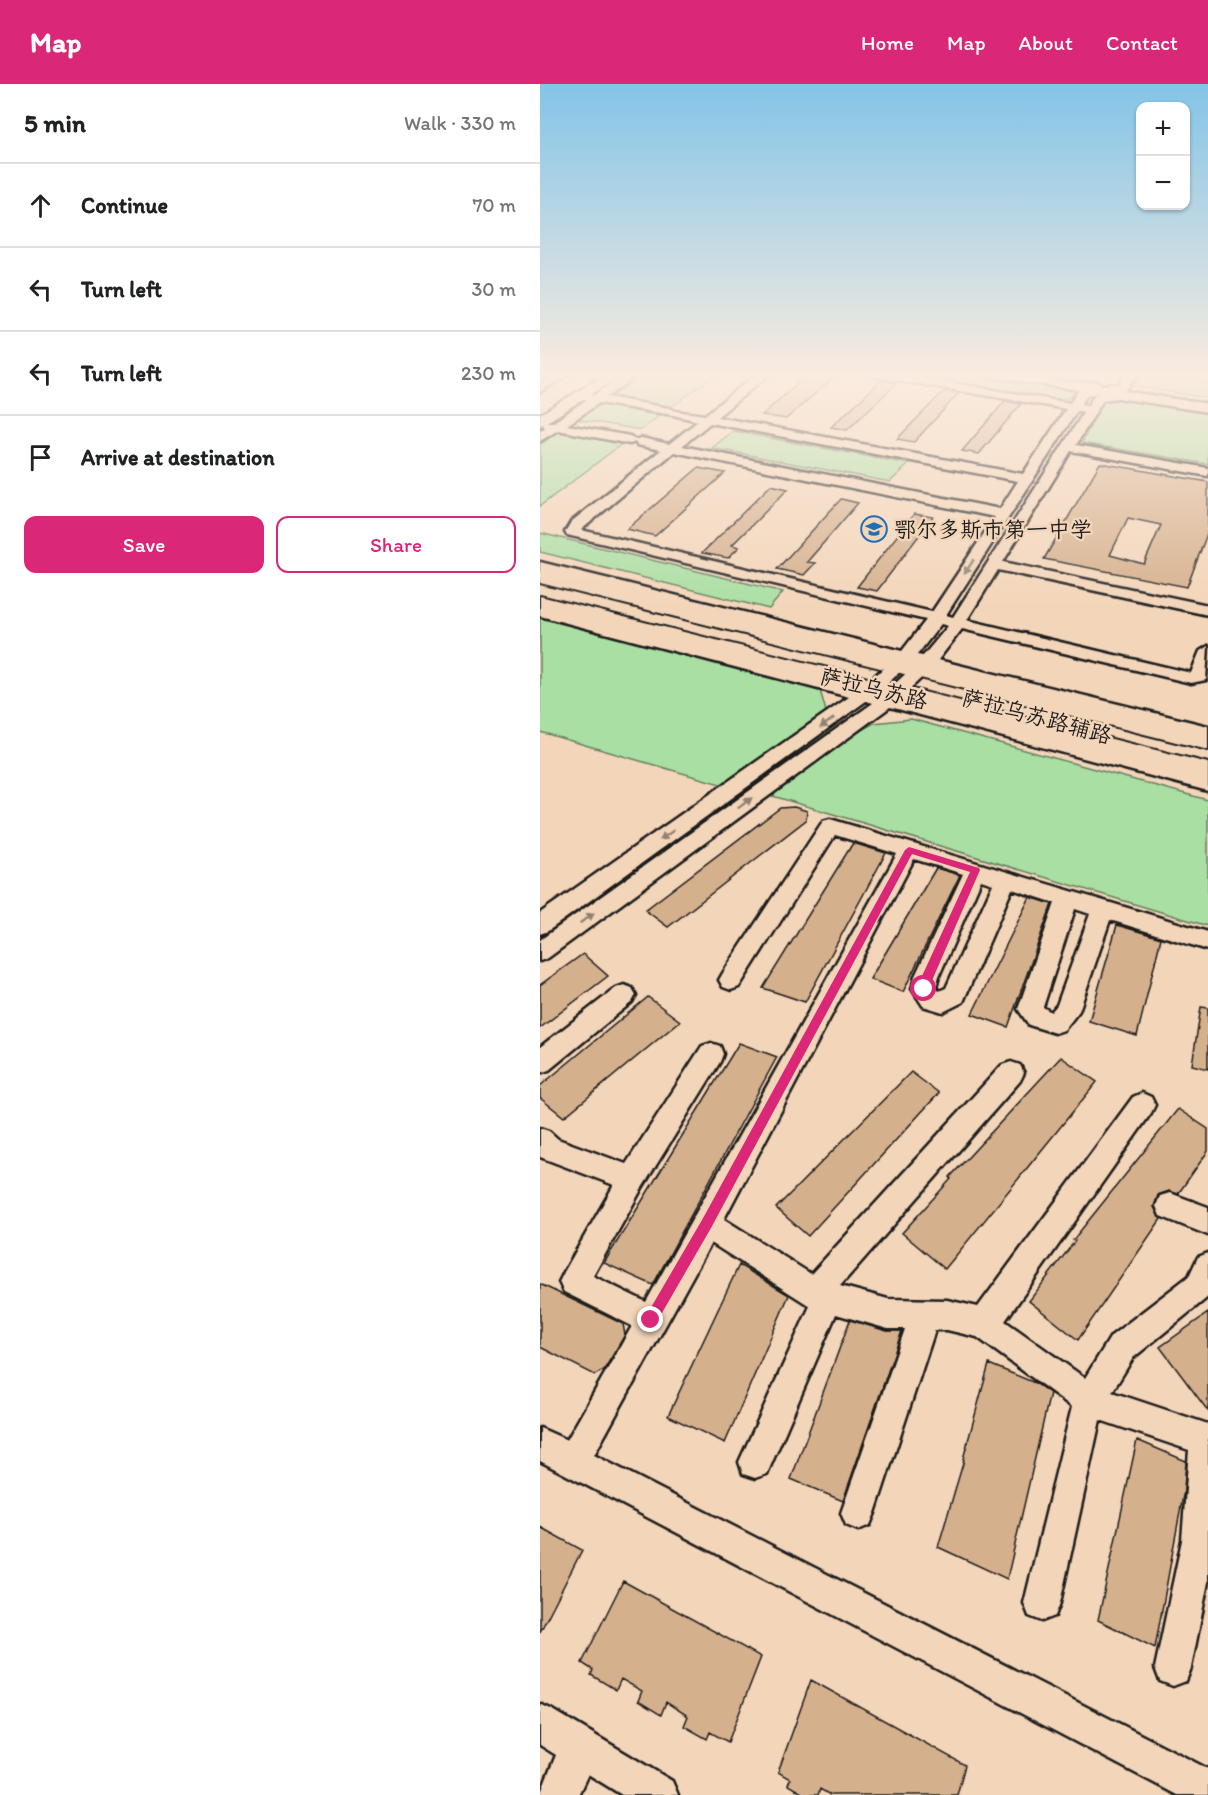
<!DOCTYPE html>
<meta charset="utf-8">
<style>
body{margin:0;font-family:Itim,"LXGW WenKai TC",sans-serif;background:#f2f2f2;color:#202124}
.controls{position:absolute;right:18px;top:18px;display:grid;overflow:hidden;border-radius:12px;box-shadow:0 2px 4px #0004}
.controls button{width:54px;height:54px;display:grid;place-items:center;padding:0;border:0;border-bottom:2px solid #e0e0e0;background:#fff;color:#202124;font:30px sans-serif}
.stop{position:absolute;width:18px;height:18px;margin:-14px;border:4px solid #db2777;border-radius:50%;background:#fff}
.stop.end{background:#db2777;border-color:#fff;box-shadow:0 2px 6px #0008}
.list{margin:0;padding:0;list-style:none}
h2{display:flex;justify-content:space-between;align-items:center;height:78px;margin:0;padding:0 24px;font-size:26px}
h2 small{font-size:20px;font-weight:400;color:#757577}
.list li{display:grid;grid-template-columns:39px 1fr auto;gap:18px;align-items:center;box-sizing:border-box;height:84px;padding:0 24px;border-top:2px solid #e0e0e0}
.list b{display:block;font-size:22px;white-space:nowrap}
.list em{font-size:20px;font-style:normal;color:#757577}
.actions{display:flex;gap:12px;padding:18px 24px}
.actions a{flex:1;padding:14px 0;border:2px solid #db2777;border-radius:12px;text-align:center;font-size:21px;color:#db2777}
.actions .main{background:#db2777;color:#fff}
.icon{flex:none;width:33px;height:33px;fill:none;stroke:currentColor;stroke-width:2;stroke-linecap:round;stroke-linejoin:round}
.map{position:relative;flex:none;width:668px;height:1711px;overflow:hidden}
header{display:flex;align-items:center;gap:36px;box-sizing:border-box;height:84px;padding:0 30px;background:#db2777;color:#fff}
header strong{font-size:28px}
nav{display:flex;gap:33px;margin-inline-start:auto;font-size:21px}
main{display:flex}
aside{flex:1;background:#fff}
.map>svg:first-child{display:block}
.green{fill:#a9dfa3;stroke:#627e60;stroke-width:1.5}
.building{fill:#d5b08d;stroke:#1c1c1c;stroke-width:1.5;fill-rule:evenodd}
.lines{fill:none;stroke-linecap:round;stroke-linejoin:round}
.minor-casing{stroke:#1c1c1c;stroke-width:5}
.major-casing{stroke:#1c1c1c;stroke-width:4}
.minor{fill:#f3d5b9;fill-rule:evenodd}
.major{fill:#f3d5b9;fill-rule:evenodd}
.oneway{fill:#928272}
.route{fill:#db2777}
.labels{text-anchor:middle;stroke-width:5;stroke-linejoin:round;paint-order:stroke}
.far-poi-label{font-size:22px;fill:#1c1c1c;stroke:#f3d5b9;text-anchor:start}
.far-street-label{font-size:22px;fill:#1c1c1c;stroke:#f3d5b9}
</style>
<header>
<strong>Map</strong>
<nav><a>Home</a><a>Map</a><a>About</a><a>Contact</a></nav>
</header>
<main>
<aside>
<h2>5 min<small>Walk · 330 m</small></h2>
<ul class="list">
<li><svg class="icon" aria-label="ahead" viewBox="0 0 24 24"><path d="M12 20V5M6 11l6-6 6 6"/></svg><div><b>Continue</b></div><em>70 m</em></li>
<li><svg class="icon" aria-label="left" viewBox="0 0 24 24"><path d="M17 20v-9H6M10 6l-5 5 5 5"/></svg><div><b>Turn left</b></div><em>30 m</em></li>
<li><svg class="icon" aria-label="left" viewBox="0 0 24 24"><path d="M17 20v-9H6M10 6l-5 5 5 5"/></svg><div><b>Turn left</b></div><em>230 m</em></li>
<li><svg class="icon" aria-label="arrive" viewBox="0 0 24 24"><path d="M6 21V4h12l-3 4 3 4H6"/></svg><div><b>Arrive at destination</b></div></li>
</ul>
<div class="actions"><a class="main">Save</a><a>Share</a></div>
</aside>
<div class="map">
<svg width="668" height="1711" viewBox="0 0 668 1711">
<rect width="100%" height="100%" fill="#f3d5b9"/>
<filter id="ink" filterUnits="userSpaceOnUse"><feTurbulence type="fractalNoise" baseFrequency=".0167" numOctaves="2"/><feDisplacementMap in="SourceGraphic" scale="12" xChannelSelector="R" yChannelSelector="G"/><feConvolveMatrix kernelMatrix="1 2 1 2 8 2 1 2 1" color-interpolation-filters="sRGB"/></filter>
<g filter="url(#ink)">
<path class="green" d="M106,289H177L130,324L72,312Z
M362,289H427L536,307L528,314L516,315Z
M601,289H668V314L593,302Z
M580,314L668,328V380L542,359L563,316Z
M57,320L119,332L101,346L36,335Z
M193,347L369,380L350,398L172,364Z
M18,348L83,359L0,422V361Z
M0,449L243,508L229,525L0,468Z
M0,532L278,599L287,631L187,702L0,648Z
M371,635L668,716V842L226,710L297,660L334,639Z"/>
<path class="building" d="M269,289H299L246,335L222,331Z
M342,296L357,299L307,346L291,343Z
M404,307L419,309L374,358L357,355Z
M465,317L481,320L439,370L422,367Z
M560,379L668,398V447L647,503L504,475ZM588,434L621,441L604,480L570,471Z
M158,384L185,389L115,452L87,445Z
M231,401L248,405L192,461L199,463L188,474L162,469Z
M301,415L318,419L267,478L275,479L264,491L237,485Z
M374,430L393,433L337,507L317,503Z
M254,723L267,727L266,736L128,843L105,826L240,724Z
M313,759L346,769L265,918L223,904Z
M396,784L420,791L363,908L330,895Z
M490,813L512,820L468,943L432,930Z
M577,841L621,854L597,952L549,937Z
M43,870L68,892L0,944V901Z
M108,913L140,937L24,1033L0,1014V1002Z
M661,923L668,924V985L652,981Z
M199,959L237,973L113,1201L64,1179Z
M521,973L557,998L405,1185L362,1149L411,1095L410,1093Z
M371,988L399,1009L268,1152L236,1124Z
M638,1025L668,1045V1067L638,1110L629,1107L618,1111L614,1123L621,1135L538,1256L489,1217L535,1157L533,1156Z
M199,1181L249,1211L185,1359L128,1332Z
M0,1200L83,1240L85,1251L64,1286L55,1291L0,1263Z
M668,1229V1327L620,1263Z
M310,1236L347,1247H362L303,1417L251,1395Z
M449,1280L495,1299L510,1309L467,1495L398,1463L424,1376L423,1375Z
M597,1356L646,1377L644,1406L615,1564L558,1536Z
M0,1443L42,1466L0,1548Z
M83,1497L221,1573L188,1658L170,1648L167,1655L144,1642L148,1632L126,1618L121,1631L98,1617L102,1607L81,1595L76,1606L51,1591L53,1586L42,1579Z
M271,1596L425,1681L417,1711H290L280,1705L278,1711H265L248,1701L250,1695L238,1688Z"/>
<g class="lines">
<g class="minor-casing">
<path id="minor" d="M17,289H31L0,308V300Z
M86,289H100L67,313L129,324L135,327L165,331L218,289H231L177,333L483,390L526,325L332,292L326,289H353L530,319L539,306L446,292L440,289C480,289 518,301 557,298L562,301L579,300L586,289H598L586,306L583,307L668,320V328L578,314L563,316L536,361L668,384V392L531,367L463,478L668,521V531L458,486L427,536L651,589L660,567L668,562L666,596L651,599L422,545L398,576L668,642V654L391,585L360,614L668,693V707L350,623L8,874L0,877V856L333,619L326,617L8,847L0,850V829L309,613L0,532V522L321,604L353,576L0,488V478L362,567L386,536L27,451L25,448L31,438L121,366L97,361L95,358L90,360L18,346L0,357V347L5,344L3,341L5,338H14L46,316L42,313L44,310L54,311ZM578,306L555,310L548,322L541,320L547,311ZM59,319L133,331L158,337L129,360L101,354L96,356L90,352L27,341ZM537,327L544,328L413,533L406,531ZM170,339L478,397L460,425L142,362ZM134,368L455,433L392,528L41,446ZM401,540L408,542L383,572L377,571ZM369,579L375,581L344,610L338,609Z
M290,735L668,848V866L570,836L539,927L524,946L515,949L489,941L478,925L515,819L472,805L423,918L403,928L383,922L372,905L375,892L423,790L374,775L184,1135L271,1190L462,981L471,978L480,981L484,989L480,997L300,1202L348,1215L407,1216L438,1223L593,1013L602,1009L611,1013L615,1021L611,1029L465,1237L545,1294L571,1252L649,1192L658,1173L668,1169V1213L593,1274L572,1308L668,1340V1498L651,1584L646,1597L633,1602L620,1597L615,1584L642,1456L649,1366L560,1336L520,1519L515,1532L502,1537L489,1532L484,1519L532,1323L437,1253L407,1246H395L335,1429L330,1441L318,1446L306,1441L301,1429L365,1245H348L296,1230L227,1390L215,1394L203,1390L199,1378L270,1222L171,1159L54,1371L668,1685V1711H637L0,1377V1344L27,1356L92,1242L24,1208L19,1198L24,1188L74,1101L0,1073V1044L9,1047L18,1055L86,1080L162,962L171,959L180,962L183,970L180,978L102,1104L53,1192L106,1218L357,770L295,751L199,903L191,906L183,903L179,896L183,889L283,737ZM441,796L453,800L406,904L399,907L396,903L399,892ZM535,825L550,830L517,921L511,928L503,923Z
M84,901L92,904L96,911L92,918L9,986L0,989V963L76,904Z
M630,1109L668,1123V1151L620,1132L616,1122L620,1112Z
M0,1620L13,1626L132,1697L138,1711H82L48,1690L38,1711H0L16,1671L0,1661Z"/>
</g>
<g class="major-casing">
<path id="major" d="M68,289H86L0,342V330Z
M0,487L668,650V666L0,499Z
M0,512L668,679V697L0,524Z"/>
</g>
<use href="#minor" class="minor"/>
<use href="#major" class="major"/>
</g>
<defs><path id="oneway-solid" d="M-6-.8H1V-3.2L6.5 0L1 3.2V.8H-6Z" transform="scale(1.5)"/></defs>
<g class="oneway">
<use href="#oneway-solid" transform="translate(429 483) rotate(123)"/>
<use href="#oneway-solid" transform="translate(287 639) rotate(145)"/>
<use href="#oneway-solid" transform="translate(205 719) rotate(-36)"/>
<use href="#oneway-solid" transform="translate(127 751) rotate(145)"/>
<use href="#oneway-solid" transform="translate(47 834) rotate(-36)"/>
</g>
</g>
<linearGradient id="sky" x2="0" y2="1"><stop stop-color="#83c4e7"/><stop offset="0.55" stop-color="#faece0"/><stop offset="1" stop-color="#faece0" stop-opacity="0"/></linearGradient>
<rect width="668" height="529" fill="url(#sky)"/>
<path class="route" d="M369,763L439,784L440,786L387,908H380L379,905L382,892L430,788L372,770L171,1144L115,1241L111,1243L106,1241L104,1236L106,1232L162,1136L365,766Z"/>
<defs>
<g id="school-ring" transform="scale(1.35)"><circle r="9.5" fill="#f3d5b9" stroke="#1f6fb2" stroke-width="1.5"/><path d="M0-5L7-2L0 1L-7-2ZM-4 1L0 2.5L4 1V4Q0 6-4 4Z" fill="#1f6fb2"/></g>
</defs>
<g fill-rule="evenodd">
<use href="#school-ring" x="334" y="445"/>
</g>
<g class="labels">
<g class="far-poi-label">
<text x="354" y="453">鄂尔多斯市第一中学</text>
</g>
<g class="far-street-label">
<text transform="translate(334 604) rotate(14)" y="8">萨拉乌苏路</text>
<text transform="translate(497 632) rotate(15)" y="8">萨拉乌苏路辅路</text>
</g>
</g>
</svg>
<div class="controls">
<button>+</button>
<button>−</button>
</div>
<div class="stop" style="left:384px;top:905px"></div>
<div class="stop end" style="left:111px;top:1236px"></div>
</div>
</main>
